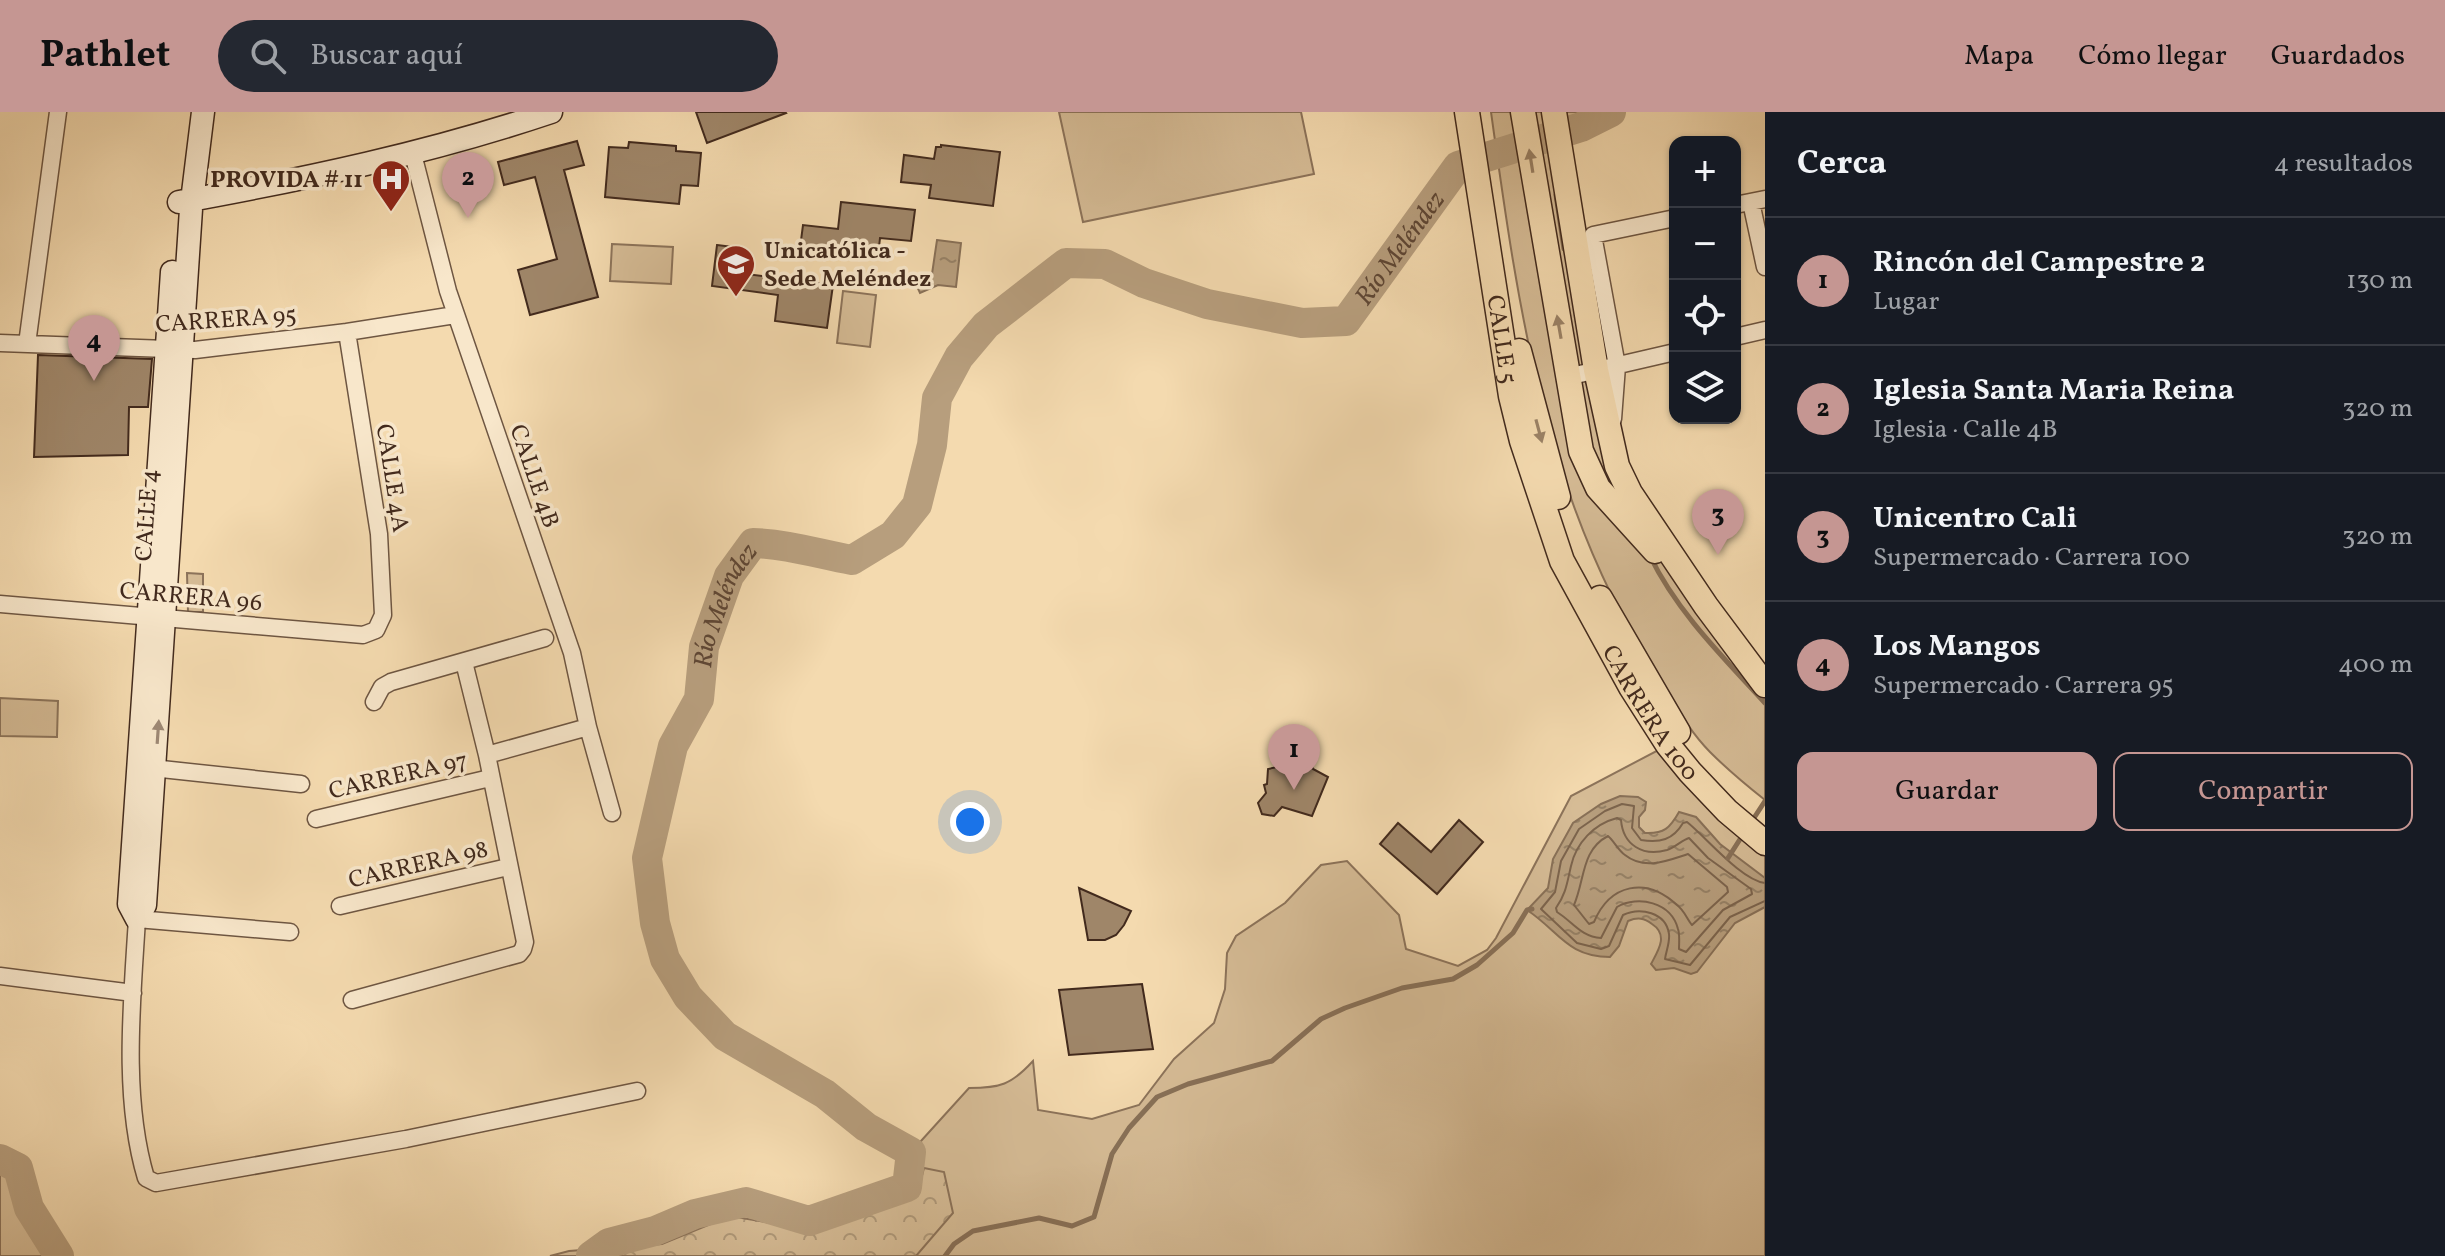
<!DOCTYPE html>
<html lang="es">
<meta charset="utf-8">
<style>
body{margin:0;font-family:Vollkorn,serif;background:#242831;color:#f1f3f6}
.controls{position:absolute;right:24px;top:24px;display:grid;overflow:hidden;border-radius:16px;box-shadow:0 2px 6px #0004}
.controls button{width:72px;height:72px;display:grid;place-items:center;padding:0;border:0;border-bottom:2px solid #363941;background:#171b24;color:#f1f3f6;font:40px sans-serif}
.you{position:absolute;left:970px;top:710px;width:28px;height:28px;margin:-20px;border:6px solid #fff;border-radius:50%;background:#1a73e8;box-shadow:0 0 0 12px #1a73e833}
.badge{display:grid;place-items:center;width:52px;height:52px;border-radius:50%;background:#c59692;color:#111;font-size:26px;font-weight:700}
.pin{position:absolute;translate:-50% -66px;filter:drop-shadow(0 2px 4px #0008)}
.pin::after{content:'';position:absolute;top:42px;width:28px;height:24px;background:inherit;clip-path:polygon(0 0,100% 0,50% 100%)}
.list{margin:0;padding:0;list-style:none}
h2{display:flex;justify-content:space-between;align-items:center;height:104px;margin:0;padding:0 32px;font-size:34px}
h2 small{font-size:26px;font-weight:400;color:#9ea1a6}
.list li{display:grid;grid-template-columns:52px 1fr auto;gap:24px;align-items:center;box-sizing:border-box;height:128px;padding:0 32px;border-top:2px solid #363941}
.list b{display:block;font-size:30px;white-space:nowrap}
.list p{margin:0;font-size:26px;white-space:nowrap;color:#9ea1a6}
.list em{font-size:26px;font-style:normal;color:#9ea1a6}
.actions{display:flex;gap:16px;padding:24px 32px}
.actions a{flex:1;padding:18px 0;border:2px solid #c59692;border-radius:16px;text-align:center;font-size:28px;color:#c59692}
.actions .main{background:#c59692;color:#111}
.icon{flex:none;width:44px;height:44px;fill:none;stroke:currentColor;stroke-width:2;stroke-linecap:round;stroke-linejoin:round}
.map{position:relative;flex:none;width:1765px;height:1144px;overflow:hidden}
header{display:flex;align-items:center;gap:48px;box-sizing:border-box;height:112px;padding:0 40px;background:#c59692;color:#111}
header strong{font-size:38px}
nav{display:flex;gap:44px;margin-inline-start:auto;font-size:28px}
.search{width:560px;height:72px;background:#242831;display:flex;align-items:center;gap:20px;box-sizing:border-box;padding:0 28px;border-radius:44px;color:#9ea1a6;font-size:30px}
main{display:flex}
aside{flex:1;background:#171b24}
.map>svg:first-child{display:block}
.grass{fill:#d6bc96;stroke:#8c735a;stroke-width:2}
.forest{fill:url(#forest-crowns);stroke:#8c735a;stroke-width:2}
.water{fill:url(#water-ripples);stroke:#887057;stroke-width:2}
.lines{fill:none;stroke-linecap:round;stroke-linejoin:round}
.shore{stroke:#7c644d;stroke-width:2}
.stream{stroke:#887057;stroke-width:5}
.river{stroke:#b79e7d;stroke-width:30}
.building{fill:#9f8669;stroke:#422a1d;stroke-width:2}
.street-casing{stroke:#6e5642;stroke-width:19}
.secondary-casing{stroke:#422a1d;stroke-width:25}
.primary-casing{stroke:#422a1d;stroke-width:27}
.street{stroke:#f8e7cb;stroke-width:16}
.secondary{stroke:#f8e7cb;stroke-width:22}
.primary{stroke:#f4daaf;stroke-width:24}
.oneway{fill:#9b8266}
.oneway2{fill:#9d8874}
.labels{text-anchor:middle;stroke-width:7;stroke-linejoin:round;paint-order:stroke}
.poi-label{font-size:24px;font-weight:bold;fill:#422a1d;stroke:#f8e7cb;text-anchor:end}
.street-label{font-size:24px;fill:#422a1d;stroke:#f8e7cb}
.water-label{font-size:26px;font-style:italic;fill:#5f4735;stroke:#f8e7cb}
</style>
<header>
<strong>Pathlet</strong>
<div class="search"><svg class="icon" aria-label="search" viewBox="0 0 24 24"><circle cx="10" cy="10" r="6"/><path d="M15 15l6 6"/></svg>Buscar aquí</div>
<nav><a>Mapa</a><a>Cómo llegar</a><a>Guardados</a></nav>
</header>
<main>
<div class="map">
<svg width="1765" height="1144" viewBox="0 0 1765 1144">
<defs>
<pattern id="forest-crowns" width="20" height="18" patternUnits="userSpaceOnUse" patternTransform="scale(2)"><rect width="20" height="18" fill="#d6bc96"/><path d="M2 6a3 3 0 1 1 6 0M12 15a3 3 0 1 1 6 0" fill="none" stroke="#af997a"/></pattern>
<pattern id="water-ripples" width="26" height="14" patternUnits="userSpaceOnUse" patternTransform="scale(2)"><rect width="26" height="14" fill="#b79e7d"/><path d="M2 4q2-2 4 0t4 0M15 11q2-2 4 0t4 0" fill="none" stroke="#968166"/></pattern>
</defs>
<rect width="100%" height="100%" fill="#f4daaf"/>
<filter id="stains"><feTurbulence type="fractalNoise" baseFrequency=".0025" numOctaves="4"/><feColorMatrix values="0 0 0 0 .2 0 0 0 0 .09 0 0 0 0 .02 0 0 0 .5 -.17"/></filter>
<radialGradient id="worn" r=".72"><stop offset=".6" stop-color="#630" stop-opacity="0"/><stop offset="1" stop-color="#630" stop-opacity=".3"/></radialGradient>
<path class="grass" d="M1059,0H1301L1314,62L1083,110Z
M1491,0H1554L1611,335L1765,573V688C1746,673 1727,657 1710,640C1689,619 1674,591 1658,566C1545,390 1519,202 1491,0Z
M612,132L673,135L671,172L610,169Z
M843,179L876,183L870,235L837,231Z
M187,461L203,462V500H188Z
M0,586L58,589L57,625L0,624Z
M1668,633L1765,731V1144H591L609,1131L655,1119L695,1102L746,1090L809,1109L907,1075L911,1040L969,976C1000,976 1011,973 1033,949L1038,998L1092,1007L1139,993L1174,947L1214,911L1225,877L1227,841L1236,824L1285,791L1321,753L1347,749L1399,803L1406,837L1458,854L1487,838L1496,826L1571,684Z
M0,1047L18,1056L29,1096L59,1144H0Z"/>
<path class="forest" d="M1554,0H1611L1581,15L1558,22Z
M924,1056L944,1060L953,1101L916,1144H550L569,1139L662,1132L730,1104L789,1114L829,1111L919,1075Z"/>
<path class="water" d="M937,128L961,131L956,175L938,173L920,181L915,170L932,162Z
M1620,684L1638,685L1646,690L1645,698L1639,705V715L1645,721C1664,722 1670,716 1679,700L1696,705L1720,732L1765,766V795L1735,811L1697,860L1691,862L1674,856L1656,858L1651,852C1658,839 1669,823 1652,812C1644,806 1638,805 1628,809L1619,834L1610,845C1567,845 1559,819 1527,798L1548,776L1553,747L1573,711L1601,692Z"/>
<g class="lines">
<path class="shore" d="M1617,706L1621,708C1623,733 1643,745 1667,738C1676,735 1682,728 1689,726L1708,746L1751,777L1752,782L1723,798L1686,840L1679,837C1679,830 1680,823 1678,817C1671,790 1638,783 1617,795L1601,826C1581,825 1573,810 1557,800L1556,796C1566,782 1567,771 1571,754C1576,731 1594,712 1617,706Z
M1608,724C1614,729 1618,738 1625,743C1645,759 1669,748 1688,742L1727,775L1728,780L1692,813C1687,807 1684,798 1677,793C1646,764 1610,772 1594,810L1589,812L1574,793C1585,768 1581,738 1608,724Z
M1765,771C1741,768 1706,725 1687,710L1683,711C1673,728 1660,731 1641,728L1632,716L1634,694L1622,692L1605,699L1579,717L1561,749L1555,780L1541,797L1577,831L1601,837L1609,834L1623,803C1640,795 1666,800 1669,822C1670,831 1666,839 1665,847L1690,853L1730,805L1765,789"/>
<path class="stream" d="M1556,83L1564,137
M1650,444C1677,500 1724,546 1765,591
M1752,709L1765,689
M1728,746L1744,721
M945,1144L954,1132L973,1119L1039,1106L1072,1114L1094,1105L1112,1042L1129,1016L1157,985L1188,972L1272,949L1321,907L1345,896L1402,876L1453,867L1477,853L1513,821L1527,798L1532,797"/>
<g class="river">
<path d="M0,1047L18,1056L29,1096L59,1144"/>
<path id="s1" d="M591,1144L609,1131L655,1119L695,1102L746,1090L809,1109L907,1075L911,1040L866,1015L825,982L725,924L688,885L665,847L655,811L647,746L673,634L699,587L704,535L729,464L753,431C787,432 819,442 852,448L893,423L917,393L932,333L937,286L959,245L986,213L1066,151L1105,152L1144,171L1207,192L1302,211L1346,209L1458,54L1581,15L1611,0"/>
</g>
</g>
<path class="building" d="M696,0H785L786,1L707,31Z
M577,29L584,53L564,58L598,185L530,203L518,158L557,147L535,65L504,73L498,50Z
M629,30L676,34V39L701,41L698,74L681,73L679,92L605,85L609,35L628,36Z
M941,33L1000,40L993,94L929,86L931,73L901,70L904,43L934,47L936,35H941Z
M841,90L915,98L911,129L880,126L878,144L800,136L803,113L838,117Z
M717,133L742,136L738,161L833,173L827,216L775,209L778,183L712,174Z
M38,243L152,247L148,295H129L128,343L34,345Z
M1304,647L1310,650L1313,657L1328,665L1312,704L1282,695L1274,704L1262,702L1258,691L1266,681L1264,673L1267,672L1268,657L1297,651Z
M1459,708L1483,730L1437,782L1380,732L1398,711L1431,740Z
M1079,776L1131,799L1124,813L1116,823L1105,828H1088Z
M1142,872L1153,937L1069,943L1059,878Z"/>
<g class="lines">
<g class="street-casing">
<path id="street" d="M413,42L448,179L572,541L588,615L612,701
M1751,90L1765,155
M1735,93L1765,87
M1735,225L1765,218
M0,231L195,238L347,220L455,203
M27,232L58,0
M1567,265L1675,240
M1613,307L1617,254L1593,123L1675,106
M0,492L363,523L376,518L383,503L379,422L347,220
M374,590L382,575L391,570L545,526
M487,643L588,615
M143,655L301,672
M316,707L490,666
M340,794L508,755
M290,820L137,807C132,889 122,986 146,1066L156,1071L406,1027L637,979
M0,864L133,881
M352,888L519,842L523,837L525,830L487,643L464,550"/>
</g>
<g class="secondary-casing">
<path id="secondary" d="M179,90C306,67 429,41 551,0
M137,807L145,793L146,778L191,97L203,0
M137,807L129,792L172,160"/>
</g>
<g class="primary-casing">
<g id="primary">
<path id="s2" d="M1467,0L1511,284L1522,329L1562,449L1631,575L1668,633L1690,660L1727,699L1765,731"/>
<path d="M1523,0L1581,339L1598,376L1655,439"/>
<path d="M1554,0L1596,258L1617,354L1630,381L1706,494L1765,573"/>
<path d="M1519,239L1558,385"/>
<path d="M1600,486L1678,620"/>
</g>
</g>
<use href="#street" class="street"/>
<use href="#secondary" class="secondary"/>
<use href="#primary" class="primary"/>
</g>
<defs><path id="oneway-solid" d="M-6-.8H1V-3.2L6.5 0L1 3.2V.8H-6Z" transform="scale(2)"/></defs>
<g class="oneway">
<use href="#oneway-solid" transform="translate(1531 49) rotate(-99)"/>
<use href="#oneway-solid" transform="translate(1559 215) rotate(-100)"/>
<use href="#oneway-solid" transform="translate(1539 319) rotate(75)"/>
</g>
<use class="oneway2" href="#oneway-solid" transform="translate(158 620) rotate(-86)"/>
<defs>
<g id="hospital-pin" transform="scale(2)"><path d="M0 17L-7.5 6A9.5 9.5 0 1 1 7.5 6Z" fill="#8f2418" stroke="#f8e7cb"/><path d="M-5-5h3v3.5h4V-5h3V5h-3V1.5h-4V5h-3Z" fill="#fff"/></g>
<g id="university-pin" transform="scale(2)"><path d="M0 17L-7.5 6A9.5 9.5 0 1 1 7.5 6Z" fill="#8f2418" stroke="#f8e7cb"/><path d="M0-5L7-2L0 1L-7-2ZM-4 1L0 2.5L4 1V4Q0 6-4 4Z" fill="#fff"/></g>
</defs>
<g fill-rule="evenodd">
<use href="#hospital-pin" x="391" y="67"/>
<use href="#university-pin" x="736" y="152"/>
</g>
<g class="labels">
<g class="poi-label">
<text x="363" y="75">PROVIDA # 11</text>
<text x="764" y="146" text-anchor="start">Unicatólica -<tspan x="764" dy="28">Sede Meléndez</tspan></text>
</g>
<g class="street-label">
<text transform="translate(226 207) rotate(-4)" y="8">CARRERA 95</text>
<text dy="8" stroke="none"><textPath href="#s2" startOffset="230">CALLE 5</textPath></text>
<text transform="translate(535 364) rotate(71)" y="8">CALLE 4B</text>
<text transform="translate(393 366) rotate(81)" y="8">CALLE 4A</text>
<text transform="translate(146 403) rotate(-86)" y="8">CALLE 4</text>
<text transform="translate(191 484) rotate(5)" y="8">CARRERA 96</text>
<text dy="8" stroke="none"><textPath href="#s2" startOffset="636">CARRERA 100</textPath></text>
<text transform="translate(398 663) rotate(-13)" y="8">CARRERA 97</text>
<text transform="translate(418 752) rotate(-13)" y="8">CARRERA 98</text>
</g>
<g class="water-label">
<text dy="9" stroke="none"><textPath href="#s1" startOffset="1994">Río Meléndez</textPath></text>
<text dy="9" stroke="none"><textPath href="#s1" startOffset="1058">Río Meléndez</textPath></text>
</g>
</g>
<rect width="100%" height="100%" filter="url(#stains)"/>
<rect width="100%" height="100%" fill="url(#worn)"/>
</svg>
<div class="controls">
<button>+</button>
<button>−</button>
<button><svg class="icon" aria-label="locate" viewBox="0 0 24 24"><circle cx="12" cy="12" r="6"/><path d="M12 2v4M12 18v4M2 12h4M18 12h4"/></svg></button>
<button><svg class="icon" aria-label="layers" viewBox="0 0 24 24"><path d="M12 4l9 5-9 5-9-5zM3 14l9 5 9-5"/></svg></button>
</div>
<div class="you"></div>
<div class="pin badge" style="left:1294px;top:678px">1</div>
<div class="pin badge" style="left:468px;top:106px">2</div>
<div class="pin badge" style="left:1718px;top:443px">3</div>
<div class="pin badge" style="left:94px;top:269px">4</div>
</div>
<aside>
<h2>Cerca<small>4 resultados</small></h2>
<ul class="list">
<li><span class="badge">1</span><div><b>Rincón del Campestre 2</b><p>Lugar</p></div><em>130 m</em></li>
<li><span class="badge">2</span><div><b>Iglesia Santa Maria Reina</b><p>Iglesia · Calle 4B</p></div><em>320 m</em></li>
<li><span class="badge">3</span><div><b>Unicentro Cali</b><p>Supermercado · Carrera 100</p></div><em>320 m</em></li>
<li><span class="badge">4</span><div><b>Los Mangos</b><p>Supermercado · Carrera 95</p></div><em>400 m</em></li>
</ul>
<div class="actions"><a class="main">Guardar</a><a>Compartir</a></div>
</aside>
</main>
